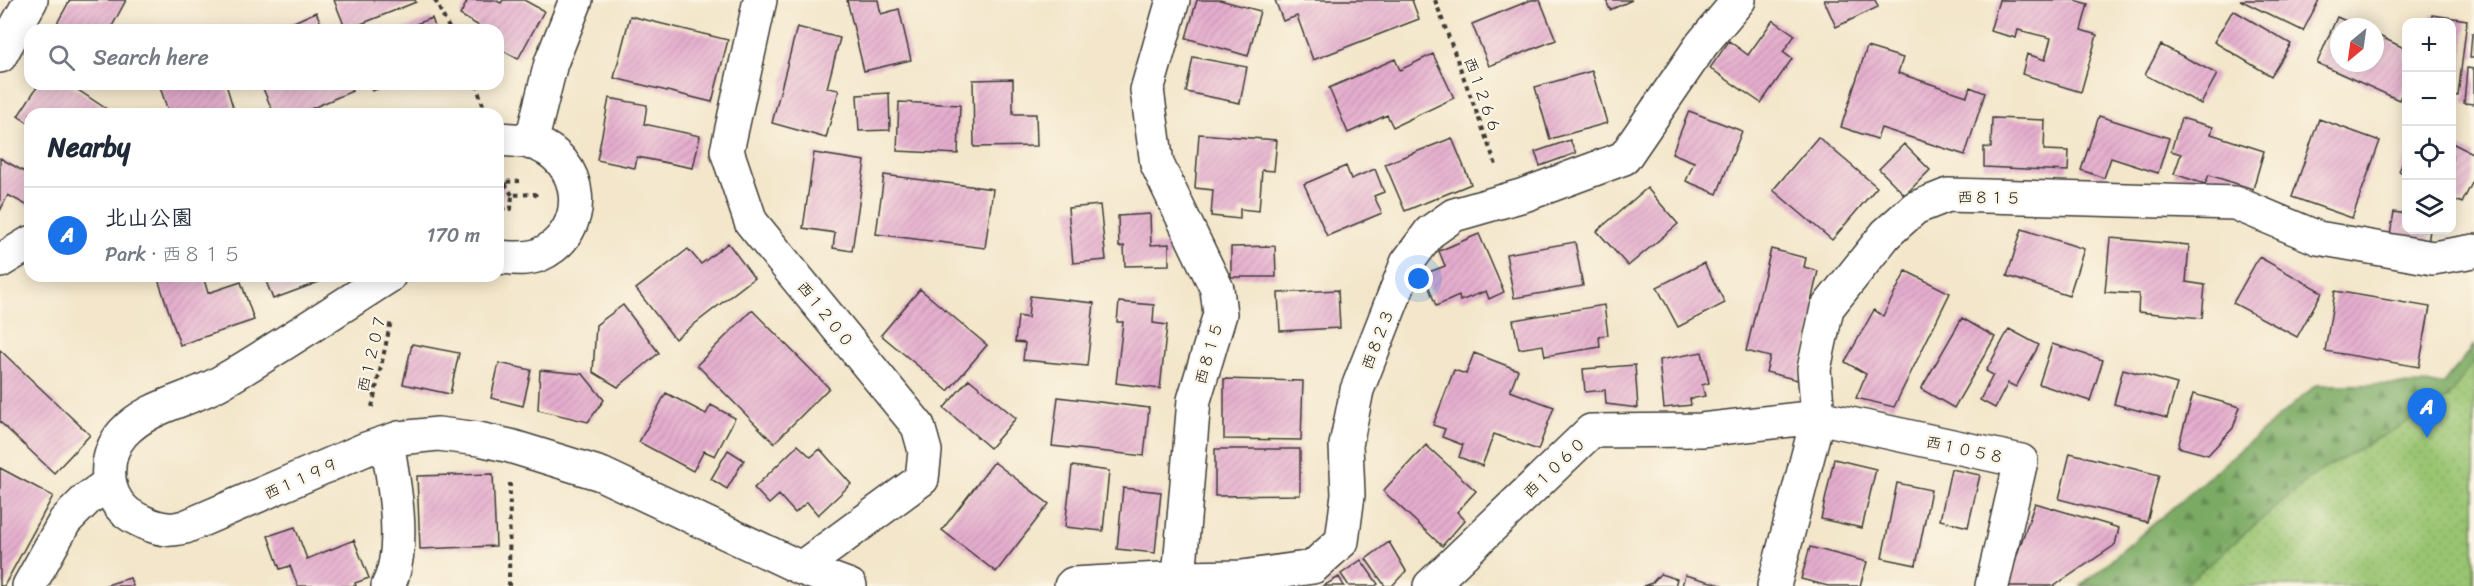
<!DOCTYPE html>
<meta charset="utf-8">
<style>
body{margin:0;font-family:Sriracha,"Klee One",sans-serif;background:#f6f6f7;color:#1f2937}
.controls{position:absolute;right:18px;top:18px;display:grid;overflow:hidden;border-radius:12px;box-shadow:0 3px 15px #0003}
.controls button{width:54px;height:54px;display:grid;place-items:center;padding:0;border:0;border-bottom:2px solid #e0e1e3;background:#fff;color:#1f2937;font:30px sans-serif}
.compass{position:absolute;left:2330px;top:18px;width:54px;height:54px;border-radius:50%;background:#fff;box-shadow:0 3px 15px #0003;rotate:209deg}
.you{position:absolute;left:1419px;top:279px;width:21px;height:21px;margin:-15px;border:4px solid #fff;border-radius:50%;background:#1a73e8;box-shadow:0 0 0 9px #1a73e833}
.badge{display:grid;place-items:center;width:39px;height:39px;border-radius:50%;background:#1a73e8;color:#fff;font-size:20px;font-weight:700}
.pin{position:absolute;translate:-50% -50px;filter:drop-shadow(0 2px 3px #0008)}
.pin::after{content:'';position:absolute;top:32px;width:21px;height:18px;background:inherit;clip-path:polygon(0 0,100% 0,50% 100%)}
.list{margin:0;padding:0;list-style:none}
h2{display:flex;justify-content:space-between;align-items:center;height:78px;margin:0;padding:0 24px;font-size:26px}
h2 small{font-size:20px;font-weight:400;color:#747a83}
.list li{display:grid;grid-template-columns:39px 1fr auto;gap:18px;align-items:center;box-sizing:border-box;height:96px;padding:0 24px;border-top:2px solid #e0e1e3}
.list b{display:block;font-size:22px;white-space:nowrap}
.list p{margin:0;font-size:20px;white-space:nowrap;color:#747a83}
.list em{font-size:20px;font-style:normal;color:#747a83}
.icon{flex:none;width:33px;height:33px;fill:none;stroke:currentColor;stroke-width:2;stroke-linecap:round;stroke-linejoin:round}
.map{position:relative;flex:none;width:2474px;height:586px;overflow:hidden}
.search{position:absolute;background:#fff;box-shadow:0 3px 15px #0003;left:24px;top:24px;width:480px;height:66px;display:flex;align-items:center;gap:15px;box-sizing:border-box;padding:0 21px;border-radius:18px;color:#747a83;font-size:22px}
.panel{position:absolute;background:#fff;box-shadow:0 3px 15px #0003;left:24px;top:108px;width:480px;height:174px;border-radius:18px}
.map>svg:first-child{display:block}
.forest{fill:url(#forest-firs);stroke:#4b6340;stroke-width:1.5}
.park{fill:url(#park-dots);stroke:#5a7046;stroke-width:1.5}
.building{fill:url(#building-hatch)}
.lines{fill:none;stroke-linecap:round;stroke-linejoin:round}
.minor-casing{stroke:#3c3a36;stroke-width:36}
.path{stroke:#3c3a36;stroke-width:4;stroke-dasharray:4.5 4.5;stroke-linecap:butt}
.minor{stroke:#fff;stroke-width:33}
.labels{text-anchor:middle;stroke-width:4.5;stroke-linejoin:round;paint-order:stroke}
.street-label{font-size:16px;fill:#1c1c1c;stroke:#fcf5e5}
</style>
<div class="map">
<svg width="2474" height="586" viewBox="0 0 2474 586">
<defs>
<pattern id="forest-firs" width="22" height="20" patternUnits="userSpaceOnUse" patternTransform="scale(1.5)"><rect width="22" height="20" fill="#7aaa63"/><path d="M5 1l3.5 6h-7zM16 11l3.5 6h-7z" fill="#638a51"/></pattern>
<pattern id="park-dots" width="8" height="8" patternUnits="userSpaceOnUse" patternTransform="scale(1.5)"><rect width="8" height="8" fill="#99c471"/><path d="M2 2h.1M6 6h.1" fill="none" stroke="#83a861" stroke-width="1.8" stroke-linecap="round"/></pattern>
<pattern id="building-hatch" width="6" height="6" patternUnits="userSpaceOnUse" patternTransform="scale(1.5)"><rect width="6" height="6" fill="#e5adce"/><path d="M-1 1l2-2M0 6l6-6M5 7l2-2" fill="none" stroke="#c494b0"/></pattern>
</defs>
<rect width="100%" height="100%" fill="#fcf5e5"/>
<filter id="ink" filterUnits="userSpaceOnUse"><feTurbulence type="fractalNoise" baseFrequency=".0167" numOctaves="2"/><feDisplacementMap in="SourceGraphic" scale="12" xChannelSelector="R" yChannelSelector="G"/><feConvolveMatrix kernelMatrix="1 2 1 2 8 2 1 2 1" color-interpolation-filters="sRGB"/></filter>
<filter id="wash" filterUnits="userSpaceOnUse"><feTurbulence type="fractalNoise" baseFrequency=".008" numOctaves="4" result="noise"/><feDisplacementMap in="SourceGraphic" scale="24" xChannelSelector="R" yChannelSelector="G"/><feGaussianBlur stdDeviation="1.35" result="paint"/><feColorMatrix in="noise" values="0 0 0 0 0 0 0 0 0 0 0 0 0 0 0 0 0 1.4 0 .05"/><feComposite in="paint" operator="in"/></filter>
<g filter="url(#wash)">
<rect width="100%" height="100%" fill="#f3e6ca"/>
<path class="forest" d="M2474,345V586H2081L2316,385L2443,384Z"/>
<path class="park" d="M2474,361V586H2184L2312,476L2448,399Z"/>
<g id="blocks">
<path class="building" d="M70,0H126L110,30H61L55,27Z
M334,0H415L416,2L346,30Z
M468,0H495L501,3L503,0H524L544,11L518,59L498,48V30H486L460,15Z
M847,0H878L881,14L899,9L911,60L864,71Z
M1197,0H1220L1260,11L1248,56L1186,38Z
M1275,0H1412L1419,19L1313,60L1297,16L1283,21Z
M1531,0H1540L1556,40L1489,66L1472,24Z
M1606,0H1632L1610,10Z
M1824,0H1875L1878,7L1836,27Z
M1999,0H2074L2088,4L2081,30L2097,35L2081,92L2022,74L2027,54L2045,60L2051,38L2018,30L2016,38L1990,31Z
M2240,0H2319L2303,31Z
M2233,10L2291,44L2271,76L2214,42Z
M316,12L324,30H276Z
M2432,15L2467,20L2458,96L2452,95V22H2431Z
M630,16L728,40L712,102L614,78Z
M2337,17L2359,27H2339V63H2375V34L2406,49V83L2399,100L2317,63Z
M432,18L436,30H400Z
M1773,20L1795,35L1783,52L1792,59L1761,103L1710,68L1729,41L1748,55Z
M797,27L840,38L827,88L839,90L826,138L772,123Z
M2472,33H2474V58H2470Z
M2161,45L2217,74L2201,104L2145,75Z
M1867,47L1903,58L1898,73L1967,96L1970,87L1985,93L1965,155L1881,128L1877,139L1841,127Z
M1433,54L1454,98L1393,127L1387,115L1348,133L1329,88L1395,59L1400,70Z
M1193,57L1247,67L1240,103L1186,92Z
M2467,68L2474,69V104L2464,103Z
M1592,71L1607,123L1550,139L1535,87Z
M1013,79V114H1036L1037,146L974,147L973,80Z
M39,84H57L60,86L62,84H69L114,114H30V124L18,116Z
M159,84H226L235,114H169Z
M261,84H349L352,91L299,114H274Z
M370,84H391L372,91Z
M395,84H418V85L397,89Z
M889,93L890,130L859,131L857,95Z
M609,98L647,105L644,124L700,136L693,168L637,157L635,168L597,160Z
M899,102L960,105L958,154L897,151Z
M1689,111L1742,131L1717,194L1686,181L1694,162L1672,153Z
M2099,116L2169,138L2158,173L2111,158L2104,178L2081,170Z
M1992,118L2045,120L2044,150L2069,151L2068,171L1984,167V147L1991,148Z
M2181,118L2213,127L2211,134L2264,151L2253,189L2209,175L2205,184L2174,174L2181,154L2171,151Z
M2319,119L2380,141L2352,218L2292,197Z
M1199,134L1277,140L1274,171L1262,170L1259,211L1240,209V219L1211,216L1213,190L1195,188Z
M1818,137L1877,187L1832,240L1773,190Z
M1452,138L1471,184L1405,211L1385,164Z
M1570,140L1576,153L1540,166L1535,152Z
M2452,143L2474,154V179L2462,203L2452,198Z
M1904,144L1930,170L1905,195L1879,169Z
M814,153L865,161L852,251L833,248L835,233L803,228Z
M2406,156V175L2399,171Z
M0,158L30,175V207L8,195L0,211Z
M1346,166L1351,179L1375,169L1384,192L1374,196L1382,213L1327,236L1304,184Z
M884,175L993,189L985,248L876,234Z
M498,182L505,186L499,220L498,219Z
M1647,188L1678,224L1628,266L1597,231Z
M1100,205L1106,260L1073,263L1068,208Z
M2394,212L2406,214V230H2430L2428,243L2390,235Z
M1150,214L1151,245L1169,244V265L1125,266L1124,246L1119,247L1118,216Z
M2022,229L2084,249L2069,296L2007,276Z
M1479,234L1504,292L1489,299L1486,291L1460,301L1459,296L1436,306L1424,274L1445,266L1439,251Z
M2110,238L2189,245L2186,282L2205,285L2202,318L2138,312L2139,294L2105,292Z
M1575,242L1583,286L1514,298L1506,254Z
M728,243L754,278L675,339L636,289L688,249L701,264Z
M1275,246L1276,277H1231V247Z
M1771,249L1806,258L1804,267L1818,271L1811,302L1817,304L1798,380L1766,372L1770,357L1746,351Z
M2259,257L2322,292L2297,337L2233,303Z
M1704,263L1725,303L1678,327L1657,287Z
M1906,271L1950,293L1894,407L1856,398L1866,374L1845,362L1874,310L1883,316Z
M157,276H203L208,293L241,282L254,320L180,345Z
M264,276H326L327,279L273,299Z
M920,289L987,345L948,391L881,335Z
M1338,290L1340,328L1280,331L1278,293Z
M2335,291L2430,307L2419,367L2325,351Z
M1030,296L1094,303L1087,366L1023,360L1025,343L1015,342L1018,316L1028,318Z
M1119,302L1154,305L1153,323L1167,325L1160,389L1116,383L1123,322H1117Z
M623,305L659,353L618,387L593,372L596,325Z
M1604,305L1608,335L1599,336L1600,347L1545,356L1543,345L1519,349L1513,320Z
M752,310L829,388L774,443L697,365Z
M1962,318L1995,337L1954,408L1921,389Z
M2009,329L2039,345L2016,387L2008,383L1995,408L1980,400L1993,375L1986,371Z
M412,344L459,353L450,394L403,384Z
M2052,344L2103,360L2090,401L2039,384Z
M0,350L90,435L54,473L0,422Z
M1702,352L1709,383L1702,385L1705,396L1690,399L1691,405L1664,408L1659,360Z
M1474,353L1518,370L1510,391L1554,407L1538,450L1494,434L1482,466L1459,457L1463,445L1442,437L1445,429L1433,425L1454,370L1466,374Z
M499,363L531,370L523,406L491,398Z
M1635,365L1638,408L1606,404L1605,390L1585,392L1583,369Z
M2123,369L2177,384L2167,418L2114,404Z
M540,370L583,374L604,400L588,422L538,410Z
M969,379L1016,418L990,448L944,408Z
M1224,379L1303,381L1301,440L1224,439Z
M666,393L706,414L711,405L735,418L715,456L704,451L693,471L639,442Z
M2193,394L2240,407L2233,428L2208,455L2178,447Z
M1058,397L1149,408L1144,456L1052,446Z
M798,445L811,457L820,449L851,484L818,515L807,502L795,513L779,495L769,504L754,488Z
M1426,445L1476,491L1457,512L1465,520L1442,546L1383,491Z
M1215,449H1300V495L1215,496Z
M728,450L744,460L727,489L711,479Z
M2070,453L2159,475L2147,522L2059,499Z
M1834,459L1876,469L1862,528L1821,519Z
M994,462L1049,504L996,572L942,530Z
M1072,466L1109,471L1103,531L1065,527Z
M0,468L53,496L4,586H0Z
M1951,469L1980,475L1968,527L1940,520Z
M493,474L496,546L420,549L417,476Z
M1897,483L1931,490L1916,565L1882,558Z
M1123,488L1161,492L1155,553L1117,549Z
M2035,503L2119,528L2115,545L2054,586H2006Z
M295,527L307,559L354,540L369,578L355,583L356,586H298L290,566L280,569L268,536Z
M1389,542L1406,571L1392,586H1385L1366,559Z
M1810,547L1867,562L1860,586H1828L1801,579Z
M1361,560L1378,584L1375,586H1349L1341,574Z
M1660,574L1677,579L1675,586H1643L1652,583Z
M1685,575L1722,585V586H1682Z
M1339,577L1344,586H1323Z
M130,578L133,586H106V585Z"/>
</g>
</g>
<g filter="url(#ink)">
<use href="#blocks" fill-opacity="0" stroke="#3c3a36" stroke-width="1.5"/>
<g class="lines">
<g class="minor-casing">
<path id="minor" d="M760,0L727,151L751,222L918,426L925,451L922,479L801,568
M0,56L31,0
M498,139C508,140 520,140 530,142C586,157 592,232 539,255C526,260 512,258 498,257
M531,143L551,63L576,0
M0,261L30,243
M389,276C334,311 279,348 223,381C190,401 150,404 123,433C104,454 103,492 125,511C134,519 154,528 167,529C172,530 179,528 185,527L366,449L399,438L438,434L479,439L510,446L601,474L801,568L850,586
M387,442C394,483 407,548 388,586
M29,586L65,521L87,499L109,483
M1071,586L1073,584L1179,578L1194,400L1220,314L1217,289L1157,164L1147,90L1173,0
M1180,586L1179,578L1242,577L1313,567L1342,541L1348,495L1346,445L1357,390L1407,263L1430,232L1454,215L1524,195L1624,158L1702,44L1739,0
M1430,586L1591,431L1701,430L1818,417L2021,461L1992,586
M1774,586L1818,417L1814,369L1827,308L1886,234L1915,208L1948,195L2235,203L2318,238L2433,258L2474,251"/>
</g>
<path class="path" d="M435,0L450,30
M1435,0L1496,165
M476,84L483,105
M512,195L504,182L520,181
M501,208L511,209L512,195L534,194L537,196
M372,407L391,321
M509,586L510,483"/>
<use href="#minor" class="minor"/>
</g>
</g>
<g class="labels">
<g class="street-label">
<text transform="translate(1483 95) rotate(70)" y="6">西１２６６</text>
<text transform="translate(1989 197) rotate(1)" y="6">西８１５</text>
<text transform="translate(826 314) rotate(51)" y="6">西１２００</text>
<text transform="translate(1377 339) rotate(-69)" y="6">西８２３</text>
<text transform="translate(371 353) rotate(-77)" y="6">西１２０７</text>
<text transform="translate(1208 353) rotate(-74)" y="6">西８１５</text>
<text transform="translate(1965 449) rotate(12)" y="6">西１０５８</text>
<text transform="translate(1554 467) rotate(-44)" y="6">西１０６０</text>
<text transform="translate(301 478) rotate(-24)" y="6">西１１９９</text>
</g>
</g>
</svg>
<div class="controls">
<button>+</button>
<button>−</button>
<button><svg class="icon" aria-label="locate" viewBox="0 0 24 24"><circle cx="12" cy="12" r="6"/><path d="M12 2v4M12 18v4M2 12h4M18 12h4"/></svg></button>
<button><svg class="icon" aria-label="layers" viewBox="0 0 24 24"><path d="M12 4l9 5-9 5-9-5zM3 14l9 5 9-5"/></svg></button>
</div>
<svg class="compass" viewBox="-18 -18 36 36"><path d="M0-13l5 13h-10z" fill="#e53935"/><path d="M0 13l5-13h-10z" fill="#747a83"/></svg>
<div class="you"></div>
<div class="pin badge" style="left:2427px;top:438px">A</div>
<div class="search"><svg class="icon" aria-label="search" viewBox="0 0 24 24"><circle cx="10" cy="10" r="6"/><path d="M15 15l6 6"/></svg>Search here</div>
<section class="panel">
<h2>Nearby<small></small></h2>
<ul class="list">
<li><span class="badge">A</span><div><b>北山公園</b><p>Park · 西８１５</p></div><em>170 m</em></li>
</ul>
</section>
</div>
